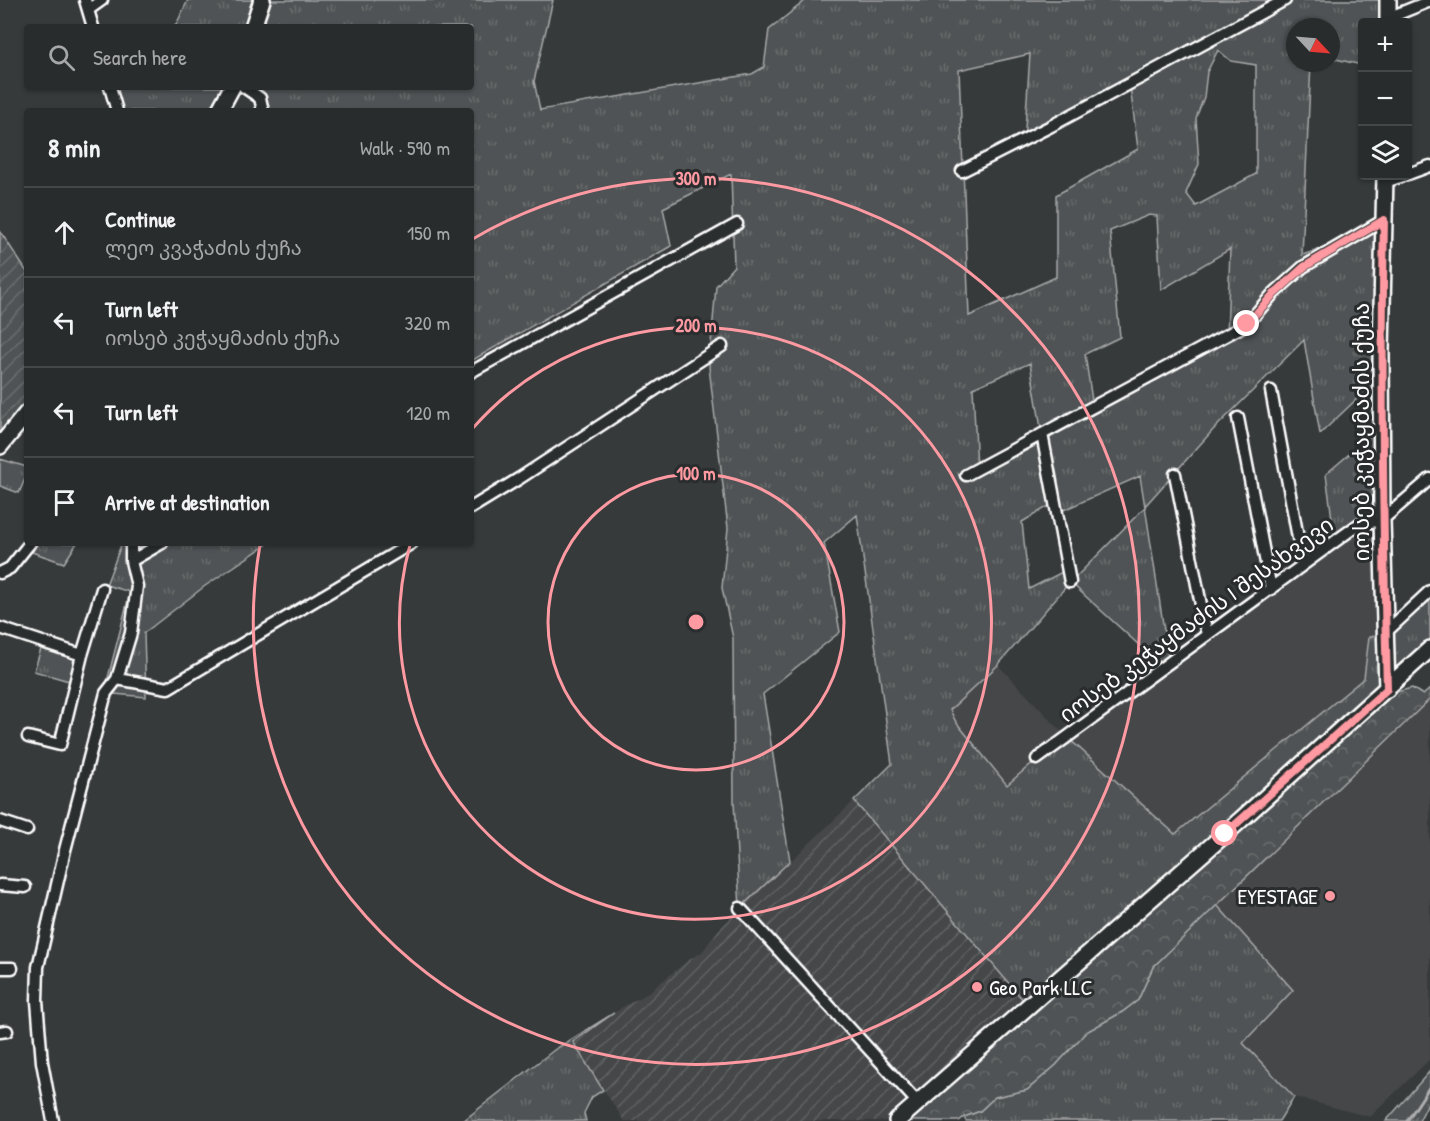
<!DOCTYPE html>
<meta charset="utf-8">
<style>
body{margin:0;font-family:"Patrick Hand","Noto Sans Georgian",sans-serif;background:#353838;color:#f1f3f6}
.controls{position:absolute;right:18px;top:18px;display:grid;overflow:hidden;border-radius:6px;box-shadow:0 2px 4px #0004}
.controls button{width:54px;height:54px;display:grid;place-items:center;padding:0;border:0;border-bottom:2px solid #454848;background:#292c2c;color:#f1f3f6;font:30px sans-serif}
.compass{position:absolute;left:1286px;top:18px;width:54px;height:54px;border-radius:50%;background:#292c2c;box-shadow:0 2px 4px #0004;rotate:116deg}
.stop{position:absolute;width:18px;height:18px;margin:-14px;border:4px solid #ff9aa2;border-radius:50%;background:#fff}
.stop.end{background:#ff9aa2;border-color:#fff;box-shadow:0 2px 6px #0008}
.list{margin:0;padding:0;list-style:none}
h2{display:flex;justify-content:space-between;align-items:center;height:78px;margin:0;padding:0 24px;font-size:26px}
h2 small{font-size:20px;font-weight:400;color:#a5a7a9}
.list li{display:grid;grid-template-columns:39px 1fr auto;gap:18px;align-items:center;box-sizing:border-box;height:90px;padding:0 24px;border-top:2px solid #454848}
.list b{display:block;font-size:22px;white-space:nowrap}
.list p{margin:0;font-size:20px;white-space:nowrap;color:#a5a7a9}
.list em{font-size:20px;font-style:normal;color:#a5a7a9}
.icon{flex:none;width:33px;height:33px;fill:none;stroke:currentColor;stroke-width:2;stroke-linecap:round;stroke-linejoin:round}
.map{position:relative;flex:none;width:1430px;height:1121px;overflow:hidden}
.search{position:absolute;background:#292c2c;box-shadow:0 2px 4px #0004;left:24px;top:24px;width:450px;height:66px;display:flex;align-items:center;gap:15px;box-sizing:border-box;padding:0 21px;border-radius:6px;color:#a5a7a9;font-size:22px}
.panel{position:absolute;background:#292c2c;box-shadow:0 2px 4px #0004;left:24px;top:108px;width:450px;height:438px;border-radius:6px}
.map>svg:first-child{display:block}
.built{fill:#444748}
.industrial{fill:url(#industrial-furrows)}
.grass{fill:url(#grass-tufts);stroke:#a8a9aa;stroke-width:1.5;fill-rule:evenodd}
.forest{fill:url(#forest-crowns);stroke:#a8a9aa;stroke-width:1.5}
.garden{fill:url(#garden-furrows);stroke:#a8a9aa;stroke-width:1.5}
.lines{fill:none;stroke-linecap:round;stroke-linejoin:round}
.stream{stroke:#adaeaf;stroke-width:3}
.street-casing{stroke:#fff;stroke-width:15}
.secondary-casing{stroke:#fff;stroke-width:20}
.street{stroke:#2a2d2e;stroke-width:10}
.secondary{stroke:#2a2d2e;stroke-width:15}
.route{stroke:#ff9aa2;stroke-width:8}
.ring{fill:none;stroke:#ff9aa2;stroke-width:3}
.poi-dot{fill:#ff9aa2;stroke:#2a2d2e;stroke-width:2}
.labels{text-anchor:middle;stroke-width:6;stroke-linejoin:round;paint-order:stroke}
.street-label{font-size:22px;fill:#fff;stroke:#2a2d2e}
.poi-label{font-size:22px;fill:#fff;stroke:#2a2d2e;text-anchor:end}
.centre{fill:#ff9aa2;stroke:#2a2d2e;stroke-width:3}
.ring-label{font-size:18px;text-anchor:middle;font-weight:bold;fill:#ff9aa2;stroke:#2a2d2e;stroke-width:6;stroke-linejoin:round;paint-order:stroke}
</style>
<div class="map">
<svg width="1430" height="1121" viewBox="0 0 1430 1121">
<defs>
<pattern id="industrial-furrows" width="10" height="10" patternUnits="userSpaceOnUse" patternTransform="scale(1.5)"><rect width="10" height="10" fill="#444748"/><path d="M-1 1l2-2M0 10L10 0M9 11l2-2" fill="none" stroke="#606363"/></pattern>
<pattern id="grass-tufts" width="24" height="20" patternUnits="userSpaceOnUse" patternTransform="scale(1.5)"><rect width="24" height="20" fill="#505354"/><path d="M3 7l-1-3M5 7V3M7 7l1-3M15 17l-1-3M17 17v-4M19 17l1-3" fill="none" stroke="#6a6d6e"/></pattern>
<pattern id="forest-crowns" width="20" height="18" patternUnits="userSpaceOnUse" patternTransform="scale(1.5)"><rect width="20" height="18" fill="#505354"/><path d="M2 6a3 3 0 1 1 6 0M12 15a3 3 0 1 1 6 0" fill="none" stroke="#6a6d6e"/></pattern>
<pattern id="garden-furrows" width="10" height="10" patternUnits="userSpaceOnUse" patternTransform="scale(1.5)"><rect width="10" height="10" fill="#505354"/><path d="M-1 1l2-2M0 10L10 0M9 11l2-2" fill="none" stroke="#6a6d6e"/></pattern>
</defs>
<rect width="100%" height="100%" fill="#373a3b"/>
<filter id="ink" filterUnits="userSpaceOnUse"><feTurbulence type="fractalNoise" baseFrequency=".0167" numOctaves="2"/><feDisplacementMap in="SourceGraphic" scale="12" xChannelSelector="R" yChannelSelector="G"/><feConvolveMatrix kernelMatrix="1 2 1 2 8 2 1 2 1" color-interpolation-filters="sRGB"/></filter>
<g filter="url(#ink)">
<path class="built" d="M1382,520L1386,632L1369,637L1364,678L1175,834L1067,737L1037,759L1008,785L956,722L950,710L998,665L1067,737L1358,524Z
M1430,699V1059L1370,1117L1294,1097L1243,1043L1221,911L1216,904Z"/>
<path class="industrial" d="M854,801L1029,1007L897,1121H624L573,1042L624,1006L645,995L687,961L702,952L719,929Z"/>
<path class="grass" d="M188,0H254L245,27H171L176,25Z
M262,0H553L534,81L540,110L752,74L764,67L769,30L806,0H1388V22H1362V65L1331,58V27H1295V63H1311L1302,255L1384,230L1381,376L1320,434L1304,340L1213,430L1145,506L1169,663L1163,667L1070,582L998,665L950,710L956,722L1007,785L1037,759L1067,737L1175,834L1364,678L1369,637L1386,632L1430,591V649L1029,1007L854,801L892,764L857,515L824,543L840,632L763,694L790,861L740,908L734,802L733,638L722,588L728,528L709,367L716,286L734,266L731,174L663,208L671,246L471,361V111H281L263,109L244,87H471V27H253ZM1218,50L1231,61L1256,65V174L1196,206L1186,193L1199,164L1196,118L1204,97L1207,72ZM1030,54L1024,144L1130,86L1138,149L1056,195V277L969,316L959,70ZM1149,215L1157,216L1161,290L1230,249L1227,335L1093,407L1085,354L1120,337L1110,231ZM1030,363L1042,434L977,469L973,388ZM1140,476L1145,507L1071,582L1068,569L1029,589L1022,522L1054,503L1057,513Z
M116,87H223L211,111H121Z
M1382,426V520L1358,524L1335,541L1326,474Z
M0,459L27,467V474L19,493L0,486Z
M38,543H77L64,563L32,552Z
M165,543H269L205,586L144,633L146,697L104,693L130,592L106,585L121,545L137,551L145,558Z
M41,649L75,659L69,681L34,671Z
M1216,904L1293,990L1243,1043L1294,1097L1279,1121H966L964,1117L980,1111L995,1097L1027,1090L1056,1065L1086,1032L1122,1012L1138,1000L1153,967Z
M614,1013L573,1042L603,1090L592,1097L584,1113L586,1121H463L554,1050Z
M1430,1071V1099L1419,1121H1386Z"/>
<path class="forest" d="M1412,688L1423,695L1430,689V699L1153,967L1138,1000L1122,1012L1086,1032L1056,1065L1027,1090L995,1097L980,1111L964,1117L959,1121H906L1393,693Z"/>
<path class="garden" d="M0,231L27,272V403L0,437Z"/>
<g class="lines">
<path class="stream" d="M1407,1121L1430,1086"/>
<g class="street-casing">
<path id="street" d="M85,0L93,27
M88,10L102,0
M1388,18L1430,1
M110,87L117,111
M244,87L260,98L263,111
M962,171L1051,126L1285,0
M1408,174L1430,166
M1385,182L1403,176
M471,372L737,224
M1271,391L1303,565
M1238,418L1271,589
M1042,434L1070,582
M1175,474L1207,635
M966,475L1247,324L1272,295L1303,267L1384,220
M471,508L520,478L722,346
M131,561L162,543
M0,573L10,568L30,543
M0,628L82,655
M1386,632L1430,591
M117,679L168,688L412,543
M28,737L60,745L82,655L102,589
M1037,759L1359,524L1382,520L1430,479
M0,821L27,830
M0,885L25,887
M740,908L918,1103
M0,968H12
M0,1032L7,1031
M53,1121L42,1062L37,1001L38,967L65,850L106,693L117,679L131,633L137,586L131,561V543"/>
</g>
<g class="secondary-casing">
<path id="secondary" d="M1388,22V0
M253,27L262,0
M219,111L232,87
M1385,176L1381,351L1382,520L1387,689
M0,446L27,413
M897,1121L1225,834L1430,649"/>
</g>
<use href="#street" class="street"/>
<use href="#secondary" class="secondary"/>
</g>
</g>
<g class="lines" filter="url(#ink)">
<path class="route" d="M1225,834L1387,689C1383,533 1381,377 1384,220L1304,267L1272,296L1247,324"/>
</g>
<g class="ring">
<circle cx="696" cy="622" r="148"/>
<path d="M473 428A296 296 0 1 1 410 545"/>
<path d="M471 240A443 443 0 1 1 260 545"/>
</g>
<g class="poi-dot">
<circle cx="1330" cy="896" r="6"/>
<circle cx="977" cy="987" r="6"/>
</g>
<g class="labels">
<g class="street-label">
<text transform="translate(1361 432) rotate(-90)" y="8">იოსებ კეჭაყმაძის ქუჩა</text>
<text transform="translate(1196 619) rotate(-36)" y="8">იოსებ კეჭაყმაძის I შესახვევი</text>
</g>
<g class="poi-label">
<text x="1318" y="904">EYESTAGE</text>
<text x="989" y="995" text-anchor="start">Geo Park LLC</text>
</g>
</g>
<circle cx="696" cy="622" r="9" class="centre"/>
<g class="ring-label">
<text x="696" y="185">300 m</text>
<text x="696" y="332">200 m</text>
<text x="696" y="480">100 m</text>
</g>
</svg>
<div class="controls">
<button>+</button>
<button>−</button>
<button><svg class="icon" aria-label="layers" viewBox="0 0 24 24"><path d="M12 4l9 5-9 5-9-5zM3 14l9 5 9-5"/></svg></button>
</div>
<svg class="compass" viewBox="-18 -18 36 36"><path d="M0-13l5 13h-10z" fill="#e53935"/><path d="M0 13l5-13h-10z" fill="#a5a7a9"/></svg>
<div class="stop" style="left:1225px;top:834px"></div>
<div class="stop end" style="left:1247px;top:324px"></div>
<div class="search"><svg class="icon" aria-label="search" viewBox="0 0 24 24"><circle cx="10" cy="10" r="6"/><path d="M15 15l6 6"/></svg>Search here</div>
<section class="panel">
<h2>8 min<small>Walk · 590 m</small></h2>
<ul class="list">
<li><svg class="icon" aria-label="ahead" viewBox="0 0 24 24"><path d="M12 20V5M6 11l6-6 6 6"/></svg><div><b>Continue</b><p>ლეო კვაჭაძის ქუჩა</p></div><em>150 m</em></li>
<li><svg class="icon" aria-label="left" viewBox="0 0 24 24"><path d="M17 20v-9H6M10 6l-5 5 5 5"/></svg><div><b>Turn left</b><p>იოსებ კეჭაყმაძის ქუჩა</p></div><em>320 m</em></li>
<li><svg class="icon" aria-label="left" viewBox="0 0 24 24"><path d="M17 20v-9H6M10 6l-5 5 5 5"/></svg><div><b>Turn left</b></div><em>120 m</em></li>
<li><svg class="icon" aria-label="arrive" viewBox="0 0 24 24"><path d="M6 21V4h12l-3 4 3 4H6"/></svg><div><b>Arrive at destination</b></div></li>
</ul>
</section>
</div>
